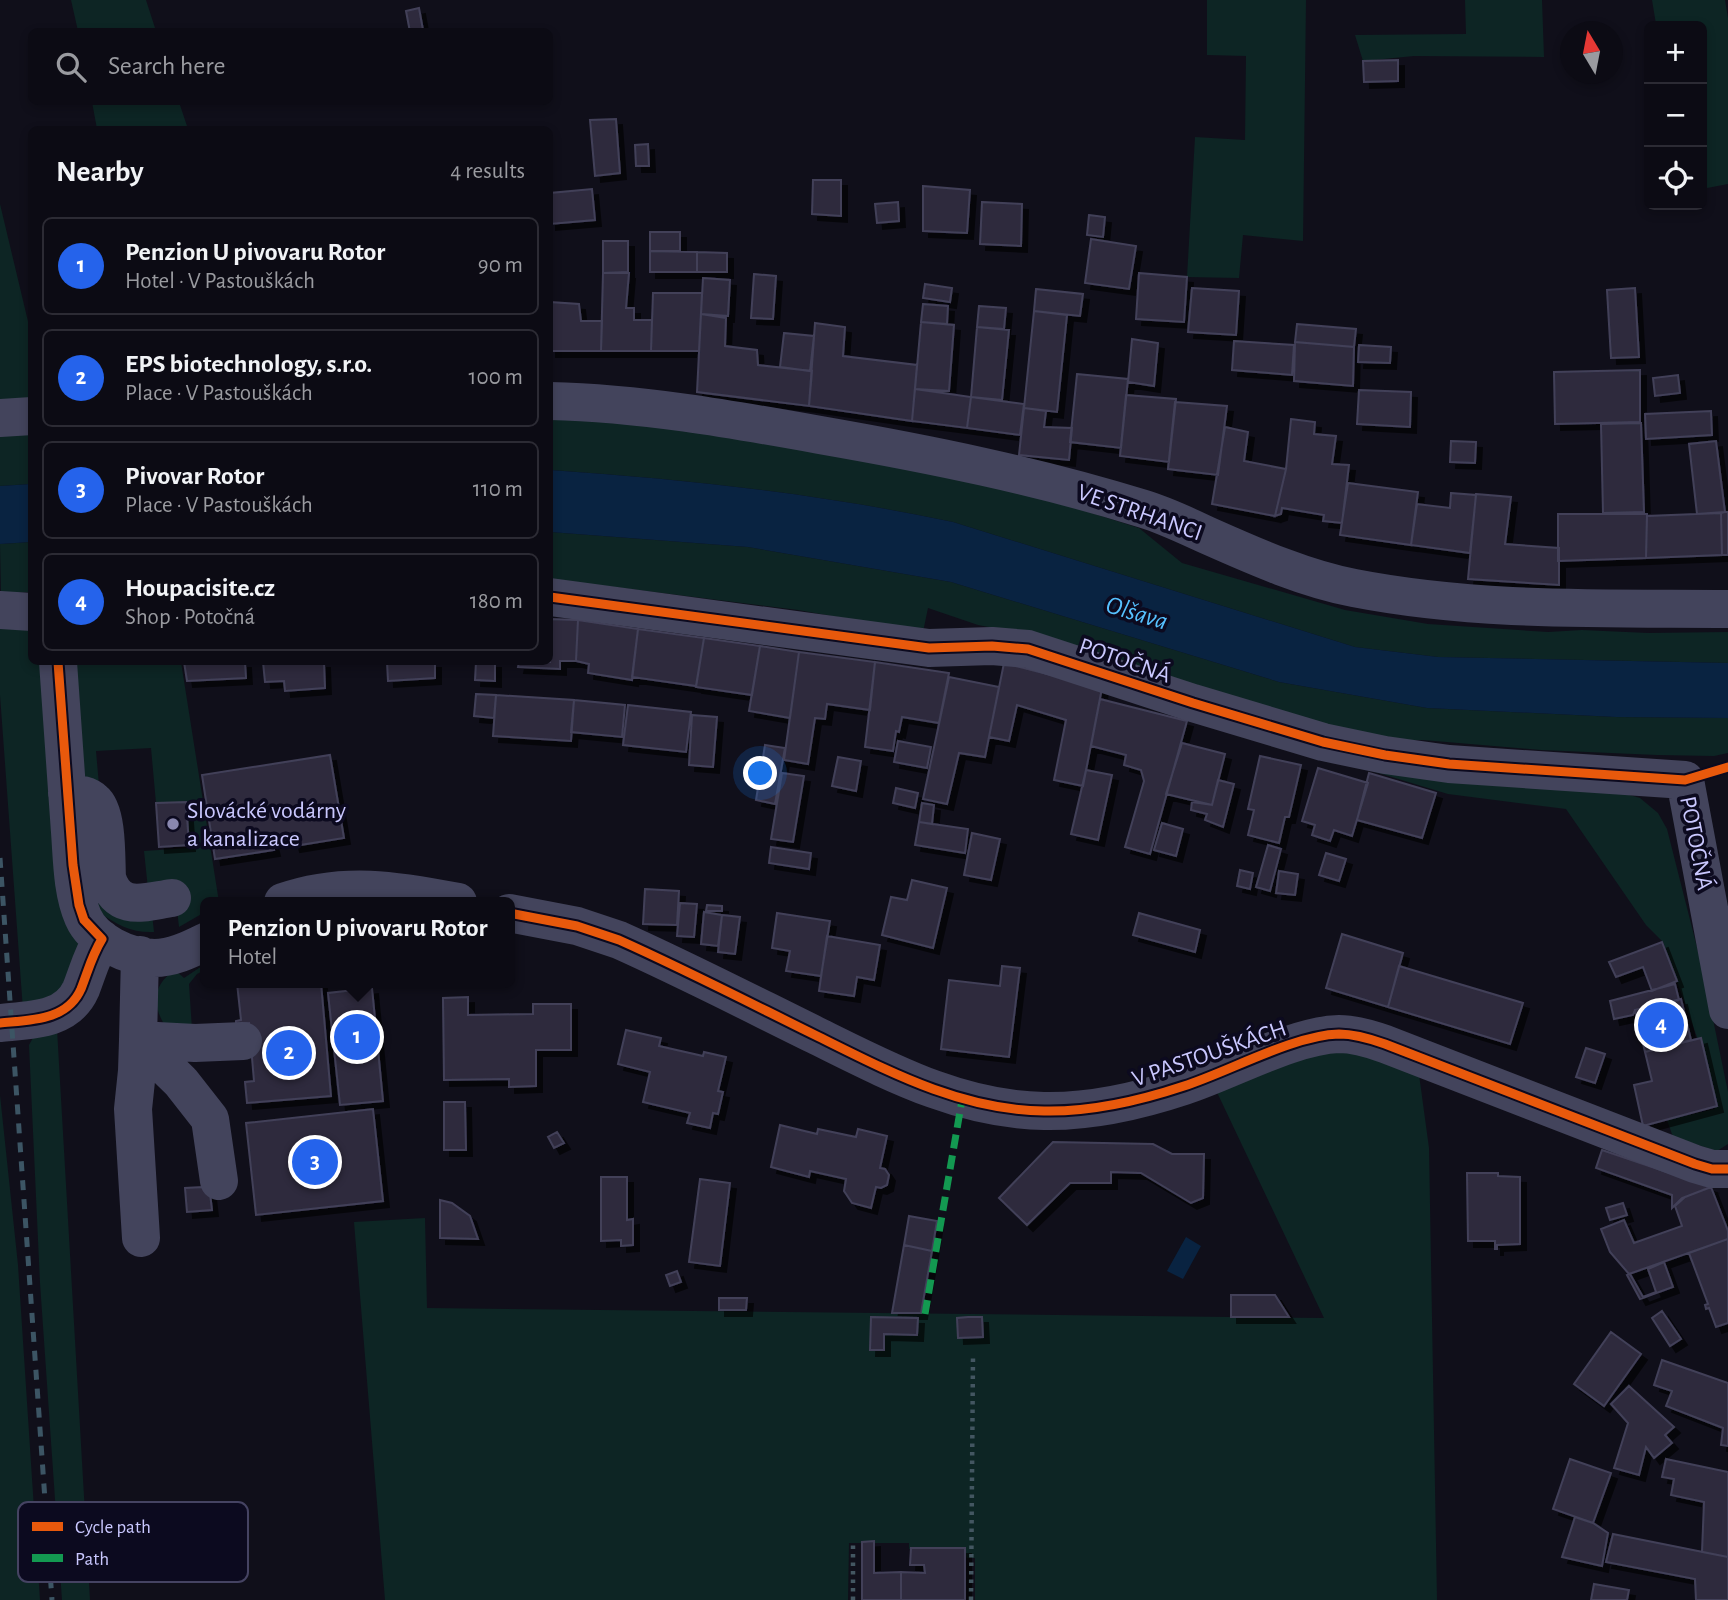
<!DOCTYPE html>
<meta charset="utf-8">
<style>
body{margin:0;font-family:"Alegreya Sans",sans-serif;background:#15141d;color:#f1f3f6}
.controls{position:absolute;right:21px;top:21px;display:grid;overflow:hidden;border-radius:10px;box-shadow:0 4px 10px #0003}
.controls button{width:63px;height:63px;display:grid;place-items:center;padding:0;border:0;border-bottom:2px solid #2c2b34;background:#0c0b14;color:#f1f3f6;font:35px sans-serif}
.compass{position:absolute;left:1560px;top:21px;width:63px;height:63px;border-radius:50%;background:#0c0b14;box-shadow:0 4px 10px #0003;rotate:350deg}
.you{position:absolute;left:761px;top:774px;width:24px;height:24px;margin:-18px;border:5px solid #fff;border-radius:50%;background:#1a73e8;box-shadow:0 0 0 10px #1a73e833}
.badge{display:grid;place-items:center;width:46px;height:46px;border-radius:50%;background:#2563eb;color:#fff;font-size:23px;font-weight:700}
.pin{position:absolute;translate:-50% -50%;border:4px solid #fff;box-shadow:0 2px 7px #0006}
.popup{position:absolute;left:200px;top:897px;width:315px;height:91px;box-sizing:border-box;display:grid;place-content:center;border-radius:10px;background:#0c0b14;filter:drop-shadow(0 2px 5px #0005);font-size:23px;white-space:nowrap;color:#9a9ba0}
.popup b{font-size:26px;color:#f1f3f6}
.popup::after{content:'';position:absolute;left:50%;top:100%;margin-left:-14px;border:14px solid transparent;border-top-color:#0c0b14}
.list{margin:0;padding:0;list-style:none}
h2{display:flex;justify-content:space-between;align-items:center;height:91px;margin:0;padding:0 28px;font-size:30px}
h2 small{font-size:23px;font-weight:400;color:#9a9ba0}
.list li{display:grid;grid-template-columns:46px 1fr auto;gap:21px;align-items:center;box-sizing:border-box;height:98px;margin:0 14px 14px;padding:0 14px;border:2px solid #2c2b34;border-radius:10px}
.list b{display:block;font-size:26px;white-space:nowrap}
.list p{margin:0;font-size:23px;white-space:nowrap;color:#9a9ba0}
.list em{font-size:23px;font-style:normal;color:#9a9ba0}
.icon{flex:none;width:38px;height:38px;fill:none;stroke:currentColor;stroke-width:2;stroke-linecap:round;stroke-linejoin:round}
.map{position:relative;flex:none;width:1728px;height:1600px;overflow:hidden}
.search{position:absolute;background:#0c0b14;box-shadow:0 4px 10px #0003;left:28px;top:28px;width:525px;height:77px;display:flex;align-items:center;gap:18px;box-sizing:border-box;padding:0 24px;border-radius:10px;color:#9a9ba0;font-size:26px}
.panel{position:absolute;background:#0c0b14;box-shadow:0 4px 10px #0003;left:28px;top:126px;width:525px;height:539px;border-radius:10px}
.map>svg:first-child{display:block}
.green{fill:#0d2524}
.water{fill:#092341}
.building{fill:#2d2b3e;stroke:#424059;stroke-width:2;filter:url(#shadow)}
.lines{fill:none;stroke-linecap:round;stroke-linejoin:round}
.path{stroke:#435661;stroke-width:4.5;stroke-dasharray:3.5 5;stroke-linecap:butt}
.minor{stroke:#43445c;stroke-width:38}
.rail{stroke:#3c5564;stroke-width:5;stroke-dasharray:10 9;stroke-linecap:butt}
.quiet{stroke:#139951;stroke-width:7;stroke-dasharray:14 7;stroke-linecap:butt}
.cycleway-casing{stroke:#0c0a1f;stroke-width:13}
.cycleway{stroke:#e8590c;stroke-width:9}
.poi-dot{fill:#8987af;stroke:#0c0a1f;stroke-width:2.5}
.labels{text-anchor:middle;stroke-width:7;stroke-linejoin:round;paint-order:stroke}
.street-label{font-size:24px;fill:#cac8ff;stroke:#0c0a1f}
.poi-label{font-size:24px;fill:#cac8ff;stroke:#0c0a1f;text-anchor:start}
.water-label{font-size:26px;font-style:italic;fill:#56c1ff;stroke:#0c0a1f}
.key{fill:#0c0a1f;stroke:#454362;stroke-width:2}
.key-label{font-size:19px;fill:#cac8ff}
</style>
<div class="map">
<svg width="1728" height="1600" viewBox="0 0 1728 1600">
<defs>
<filter id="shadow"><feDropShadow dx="6" dy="6" stdDeviation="0" flood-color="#0009"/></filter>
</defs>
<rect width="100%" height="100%" fill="#100f1a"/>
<path class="green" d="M71,0H146L156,31H78Z
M1207,0H1306L1303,241L1243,235L1239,278L1187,277L1195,137L1245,140L1246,56L1207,55Z
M1465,0H1542L1544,57L1414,56L1363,61L1355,35L1466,34Z
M1652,0H1725L1728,18V184L1702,189V26H1673L1672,23L1656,24Z
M92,102H179L188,129H97Z
M0,204L31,334V402L0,404Z
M550,417L635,423L804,446L1038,496L1139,528L1182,563L1345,610L1428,624L1548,632L1582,630L1648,633L1728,632V663L1438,657L1355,647L953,522C821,494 685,479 550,470Z
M31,431V484L0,486V433Z
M550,532L748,547L951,582L1279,682L1427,708L1616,717L1728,718V753L1714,756L1657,755L1541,750L1423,740H1388L1283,714L1036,636L978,625L928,608L923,632L798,610L550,579Z
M31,542V592L1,593L0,544Z
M0,624L31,627L32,662H47L81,943L72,990L23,1010L0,695Z
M71,662H181L219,902H205V912L179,927L177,910L152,913L154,932C132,933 117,925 99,912L94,885L148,889L144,851L189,848L186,802L156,803L151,748L96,751L99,785L83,778Z
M1319,755L1609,789L1640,798L1658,813L1667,829L1703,971L1728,1092V1144L1717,1151L1673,1137L1667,1120L1715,1109L1698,1040L1663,942L1646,925L1566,809L1448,794Z
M205,964V970L197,974L189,984L192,1029L164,1024C151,1002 154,984 175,970L184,978Z
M57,1029L90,1600H62L40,1283L29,1045L34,1036Z
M1333,1047L1418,1067L1429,1148L1437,1600H975V1558H967L961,1549H909V1543H849L848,1600H385L354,1222L425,1218L427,1308L1324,1318L1214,1086Z
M0,1095L18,1265L40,1600H0Z"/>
<path class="water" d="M550,470C685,479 821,494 953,522L1355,647L1438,657L1728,663V718L1616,717L1427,708L1279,682L951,582L748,547L550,532Z
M31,484V542L0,544V486Z
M1186,1237L1201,1246L1183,1279L1167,1271Z"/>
<path class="building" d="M419,8L423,30L410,32L406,11Z
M1398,60V81L1364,82L1363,61Z
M616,119L620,173L595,176L590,120Z
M648,144L649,166H636L635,145Z
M813,180H841V216L812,214Z
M923,186L970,190L967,233L923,231Z
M592,189L595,220L550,224V193Z
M898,202L899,221L877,223L875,204Z
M982,202L1022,204L1021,246L980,244Z
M1089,215L1105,217L1103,237L1087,235Z
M650,232H680V251H650Z
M1091,239L1136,246L1129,289L1085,283Z
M603,241H628V272L603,273Z
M650,251L697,252V272H650Z
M697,252L727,253V272H697Z
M603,273H629L626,308H634V320H652L651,351H601Z
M1139,273L1187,277L1184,322L1136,319Z
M754,274L776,276L773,319L751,318Z
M703,278L730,280L728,316L701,314Z
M925,284L952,288L950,302L923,298Z
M1192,288L1239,291L1236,335L1188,332Z
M1635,288L1639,357L1611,358L1607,290Z
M1036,289L1083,294L1080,316L1034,311Z
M653,293H702L699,351H651Z
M550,302L579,304L581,321H602L601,351H550Z
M923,304L948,306L947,324L921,322Z
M979,306L1006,308L1004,329L977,327Z
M1034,311L1067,315L1057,412L1024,408Z
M701,314L726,318L725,346L757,350L758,365L812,371L809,406L697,392Z
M921,322L954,325L949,391L915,389Z
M815,323L845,327L843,356L917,365L912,421L809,406Z
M1297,324L1356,329L1354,347L1295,342Z
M977,327L1009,330L1002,400L971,397Z
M784,333L814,336L810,371L780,367Z
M1132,339L1158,343L1154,386L1128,382Z
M1234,341L1294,345L1292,375L1232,370Z
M1295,342L1354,347L1353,386L1294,381Z
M1359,345L1391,347L1390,363L1358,362Z
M1640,370V422L1555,424L1554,372Z
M1077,374L1128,379L1121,448L1070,442Z
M1678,375L1680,393L1655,396L1653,378Z
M915,389L971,397L967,428L912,421Z
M1359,390L1411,392L1410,427L1357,424Z
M1126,395L1176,399L1169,462L1120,456Z
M971,397L1024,404L1020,435L967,428Z
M1175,402L1227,406L1218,475L1168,469Z
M1024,408L1046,411L1044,427L1072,428L1069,460L1019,455Z
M1711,411L1712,435L1646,439L1645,414Z
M1291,419L1315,422L1314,434L1336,436L1332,464L1349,465L1342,523L1323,521L1324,515L1282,508L1281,514L1275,516L1286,469Z
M1641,423L1644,512L1603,513L1601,424Z
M1225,427L1248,432L1244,461L1286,469L1275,516L1212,504Z
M1451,441L1476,442L1475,463L1450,462Z
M1716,441L1725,512L1697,514L1689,444Z
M1348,483L1418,492L1411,545L1340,535Z
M1451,493L1476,495L1470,553L1411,545L1417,504L1450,508Z
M1476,494L1511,497L1505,544L1559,548V585L1468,579Z
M1725,512H1728V555H1722L1721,513Z
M1721,513L1722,555L1646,558L1647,516Z
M1558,514H1647L1646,558L1558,561Z
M550,619L578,620L576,661H560V669L518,667L519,662H550Z
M578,620L638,629L632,680L588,673L589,664L576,661Z
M638,629L704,638L696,686L632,677Z
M704,638L760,646L752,695L696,687Z
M760,646L799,652L790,718L749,711Z
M799,652L875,662L870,710L827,704L825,719L815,718L808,764L784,760Z
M184,662H245L246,678L187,681Z
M263,662H324L325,688L285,691L284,681L265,682Z
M387,662H435V678L388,681Z
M476,662H495V681L475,680Z
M875,662L949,673L939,723L902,717L899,732L896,731L893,751L865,747Z
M1004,663L1102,688L1083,786L1054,780L1066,720L1017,705L1009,741L989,737Z
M949,677L999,687L985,757L959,753L947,804L923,799Z
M476,694L496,695L494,718L474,716Z
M496,695L574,700L571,741L493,736Z
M1100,699L1187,721L1150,854L1125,847L1144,781L1141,770L1124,765L1126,755L1091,746Z
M574,700L625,705L622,737L571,732Z
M628,705L691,712L686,752L623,745Z
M692,715L717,717L713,767L689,765Z
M898,741L931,747L927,768L894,762Z
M1182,743L1225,754L1212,805L1166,794Z
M765,745L785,748L775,804L756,800Z
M330,755L344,838L294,846L292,839L272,842L274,850L215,859L202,775Z
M1260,756L1301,765L1289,817H1285L1279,843L1248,835L1254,810L1248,809Z
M838,757L861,761L856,791L832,786Z
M1318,768L1368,783L1352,836L1334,830L1330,841L1312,835L1315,825L1302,821Z
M1086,770L1112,775L1098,840L1071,834Z
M782,773L804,776L793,842L771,839Z
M1369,773L1436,793L1422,838L1357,820Z
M1218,780L1234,784L1223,827L1205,820L1207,814L1191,810L1192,802L1212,805Z
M896,788L918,793L915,808L893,803Z
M186,802L189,845L159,847L156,803Z
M922,803L934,805L932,824L919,822Z
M919,822L968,829L965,853L915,845Z
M1162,823L1183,829L1176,856L1154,850Z
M972,833L1000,839L991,880L964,875Z
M1268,845L1281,849L1270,891L1256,887Z
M771,847L811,853L809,869L769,863Z
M1326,853L1346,859L1339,881L1319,875Z
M1240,870L1253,873L1250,889L1237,886Z
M1279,871L1298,874L1295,895L1276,893Z
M912,880L947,888L933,948L882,935L891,897L907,900Z
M645,889L679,891L677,925L643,924Z
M680,903L697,904L694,937L677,936Z
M707,905L722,906V911H706Z
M704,912L722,915L718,946L701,944Z
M777,913L830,921L821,976L786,971L790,951L772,948Z
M1139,913L1200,930L1195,952L1133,935Z
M722,915L740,917L735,954L718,952Z
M1342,934L1403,953L1388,1007L1326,988Z
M827,936L880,945L874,980L857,977L854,996L819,991Z
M1662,942L1677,981L1652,991L1643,967L1616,977L1609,962Z
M1002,966L1020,968L1009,1057L941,1049L949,980L1000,986Z
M1399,966L1523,1003L1510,1044L1388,1007Z
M237,983H321L331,1096L247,1103L245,1082L254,1081L249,1023L236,1024V1021L241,1020Z
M1675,984L1679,1000L1635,1010L1633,1015L1614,1019L1610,1001Z
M372,988L383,1101L340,1105L328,993Z
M468,997V1015L533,1014V1004H571V1050H536V1086L509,1087V1079L444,1080L443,998Z
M1681,999L1691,1040L1645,1052L1635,1010Z
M626,1030L661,1038L659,1046L703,1056L704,1052L726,1057L718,1091L723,1092L718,1114L713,1113L710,1128L687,1123L690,1113L643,1102L650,1072L618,1064Z
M1701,1038L1717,1106L1643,1126L1634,1085L1652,1081L1645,1052Z
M1586,1048L1605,1054L1595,1083L1576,1077Z
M444,1102H465L466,1150H444Z
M373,1109L383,1201L256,1215L246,1123Z
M780,1125L817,1134L818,1129L856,1137L858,1129L887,1136L880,1168L885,1169L889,1175L887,1185L881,1188L876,1187L871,1208L852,1203L844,1191L846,1179L810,1171L809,1177L771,1167Z
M557,1132L564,1143L554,1148L548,1137Z
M1053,1142L1153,1144L1172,1154H1204L1203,1198L1191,1203L1141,1173L1111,1172V1183H1070L1027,1225L999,1198Z
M1602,1150L1711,1187L1682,1198L1672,1208V1195L1596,1168Z
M1467,1173H1498V1176L1520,1177V1244L1497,1245V1249H1495V1241H1468Z
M601,1177H627V1220L633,1219V1245L621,1246V1240L601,1241Z
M700,1179L730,1183L720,1266L689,1262Z
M203,1187L210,1193L212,1210L187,1212L185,1188Z
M1711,1187L1728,1231V1239L1629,1274L1610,1252L1601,1229L1624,1220L1634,1243L1682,1226L1675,1206L1685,1197Z
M440,1200L452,1203L470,1216L478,1239L440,1238Z
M1623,1203L1627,1215L1610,1220L1606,1208Z
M909,1216L937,1221L932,1251L904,1245Z
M1728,1239V1323L1716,1327L1709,1308L1706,1309L1705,1305L1708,1304L1689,1253Z
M904,1245L932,1251L921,1313H892Z
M1664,1262L1673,1287L1640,1299L1627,1275L1630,1274L1643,1297L1656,1292L1648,1269Z
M677,1271L681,1282L670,1286L666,1275Z
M1231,1295H1275L1289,1317H1231Z
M719,1298H747L746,1310H719Z
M1662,1311L1681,1339L1670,1346L1652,1318Z
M871,1317L918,1318L917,1335L884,1334V1350H870Z
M968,1317H982L983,1337L958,1338L957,1318Z
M1611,1332L1641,1354L1604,1406L1574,1384Z
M1662,1360L1728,1383V1446L1721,1445L1723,1428L1666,1406L1672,1391L1654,1385Z
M1629,1386L1674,1427L1665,1435L1672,1443L1654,1458L1646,1447L1639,1475L1614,1468L1628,1423L1611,1404Z
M1570,1459L1611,1473L1593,1523L1553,1509Z
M1666,1459L1728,1472V1557L1702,1552L1704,1502L1671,1495L1674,1479L1662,1477Z
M1575,1517L1593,1523L1608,1533L1602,1566L1562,1557Z
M1613,1534L1728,1557V1600H1696L1695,1579L1606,1562Z
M874,1541V1573L901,1572V1600H862V1542Z
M911,1548H965V1600H901V1572L925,1573L924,1565H910Z
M1594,1584L1629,1590L1627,1600H1591Z"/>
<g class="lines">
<path class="path" d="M853,1600V1543
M971,1600L973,1356"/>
<path class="minor" d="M550,401C640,403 731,419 820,435C929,454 1038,476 1144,509C1167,516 1189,527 1211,537C1256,557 1306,579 1354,588C1477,612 1603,608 1728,609
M0,418L32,416
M550,597L929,648L992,646L1028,649L1193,703L1323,742L1385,755L1449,764L1685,780L1728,1010
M0,610L32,612
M58,662C62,718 66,776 70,832C72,859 72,892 83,917C94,942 128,957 154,958C172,958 189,950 205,942
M67,793C76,794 87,794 94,801C108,812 106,860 107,878C118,913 144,902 172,898
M283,902C343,881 397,890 458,902
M509,913L577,926L619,940C686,970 750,1003 815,1035C888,1071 960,1110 1044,1111C1091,1112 1139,1101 1184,1086C1228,1072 1294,1035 1339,1034C1355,1034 1371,1039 1385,1044L1695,1164L1712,1169H1728
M140,955L138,1040L195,1043L243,1041
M0,1023C30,1020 67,1021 81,989C88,971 92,955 102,939
M138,1040L137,1071L133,1109L141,1238
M138,1040L181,1082L210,1119L219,1181"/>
<path class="rail" d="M0,858L52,1600"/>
<path class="quiet" d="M925,1314L962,1100"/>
<g class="cycleway-casing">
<path id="cycleway" d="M550,597L929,648L992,646L1028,649L1193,703L1323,742L1385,755L1449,764L1685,780L1728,767
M509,913L577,926L619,940C686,970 750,1003 815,1035C888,1071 960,1110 1044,1111C1091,1112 1139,1101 1184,1086C1228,1072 1294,1035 1339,1034C1355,1034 1371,1039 1385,1044L1695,1164L1712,1169H1728
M0,1023C30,1020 67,1021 81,989C88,971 92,955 102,939L84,920L79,905L73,865L58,662"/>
</g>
<use href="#cycleway" class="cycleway"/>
</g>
<circle class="poi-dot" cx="173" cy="824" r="7"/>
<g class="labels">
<g class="street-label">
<text transform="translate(1140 512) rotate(19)" y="8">VE STRHANCI</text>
<text transform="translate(1125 660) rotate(19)" y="8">POTOČNÁ</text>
<text transform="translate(1697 843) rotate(79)" y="8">POTOČNÁ</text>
<text transform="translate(1209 1053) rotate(-19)" y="8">V PASTOUŠKÁCH</text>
</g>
<g class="poi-label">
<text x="187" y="818">Slovácké vodárny<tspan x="187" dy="28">a kanalizace</tspan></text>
</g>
<g class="water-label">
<text transform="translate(1137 612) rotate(17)" y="9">Olšava</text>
</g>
</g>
<rect x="18" y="1502" width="230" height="80" rx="10" class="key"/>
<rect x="32" y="1522" width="31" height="9" fill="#e8590c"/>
<rect x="32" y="1554" width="31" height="8" fill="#139951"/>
<g class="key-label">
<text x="75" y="1533">Cycle path</text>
<text x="75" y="1565">Path</text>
</g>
</svg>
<div class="controls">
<button>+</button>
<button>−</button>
<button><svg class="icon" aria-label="locate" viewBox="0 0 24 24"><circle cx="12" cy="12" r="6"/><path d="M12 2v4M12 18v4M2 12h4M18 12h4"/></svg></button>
</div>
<svg class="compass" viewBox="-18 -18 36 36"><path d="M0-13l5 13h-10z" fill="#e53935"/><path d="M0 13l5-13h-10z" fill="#9a9ba0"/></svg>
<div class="you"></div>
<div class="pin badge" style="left:357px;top:1037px">1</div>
<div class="popup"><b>Penzion U pivovaru Rotor</b>Hotel</div>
<div class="pin badge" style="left:289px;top:1053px">2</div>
<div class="pin badge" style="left:315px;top:1162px">3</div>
<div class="pin badge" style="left:1661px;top:1025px">4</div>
<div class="search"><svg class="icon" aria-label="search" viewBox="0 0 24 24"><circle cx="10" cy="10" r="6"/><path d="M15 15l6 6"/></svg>Search here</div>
<section class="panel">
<h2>Nearby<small>4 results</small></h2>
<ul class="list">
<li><span class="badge">1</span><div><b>Penzion U pivovaru Rotor</b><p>Hotel · V Pastouškách</p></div><em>90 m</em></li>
<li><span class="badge">2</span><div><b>EPS biotechnology, s.r.o.</b><p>Place · V Pastouškách</p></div><em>100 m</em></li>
<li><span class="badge">3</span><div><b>Pivovar Rotor</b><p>Place · V Pastouškách</p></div><em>110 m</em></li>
<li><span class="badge">4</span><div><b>Houpacisite.cz</b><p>Shop · Potočná</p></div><em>180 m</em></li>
</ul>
</section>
</div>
